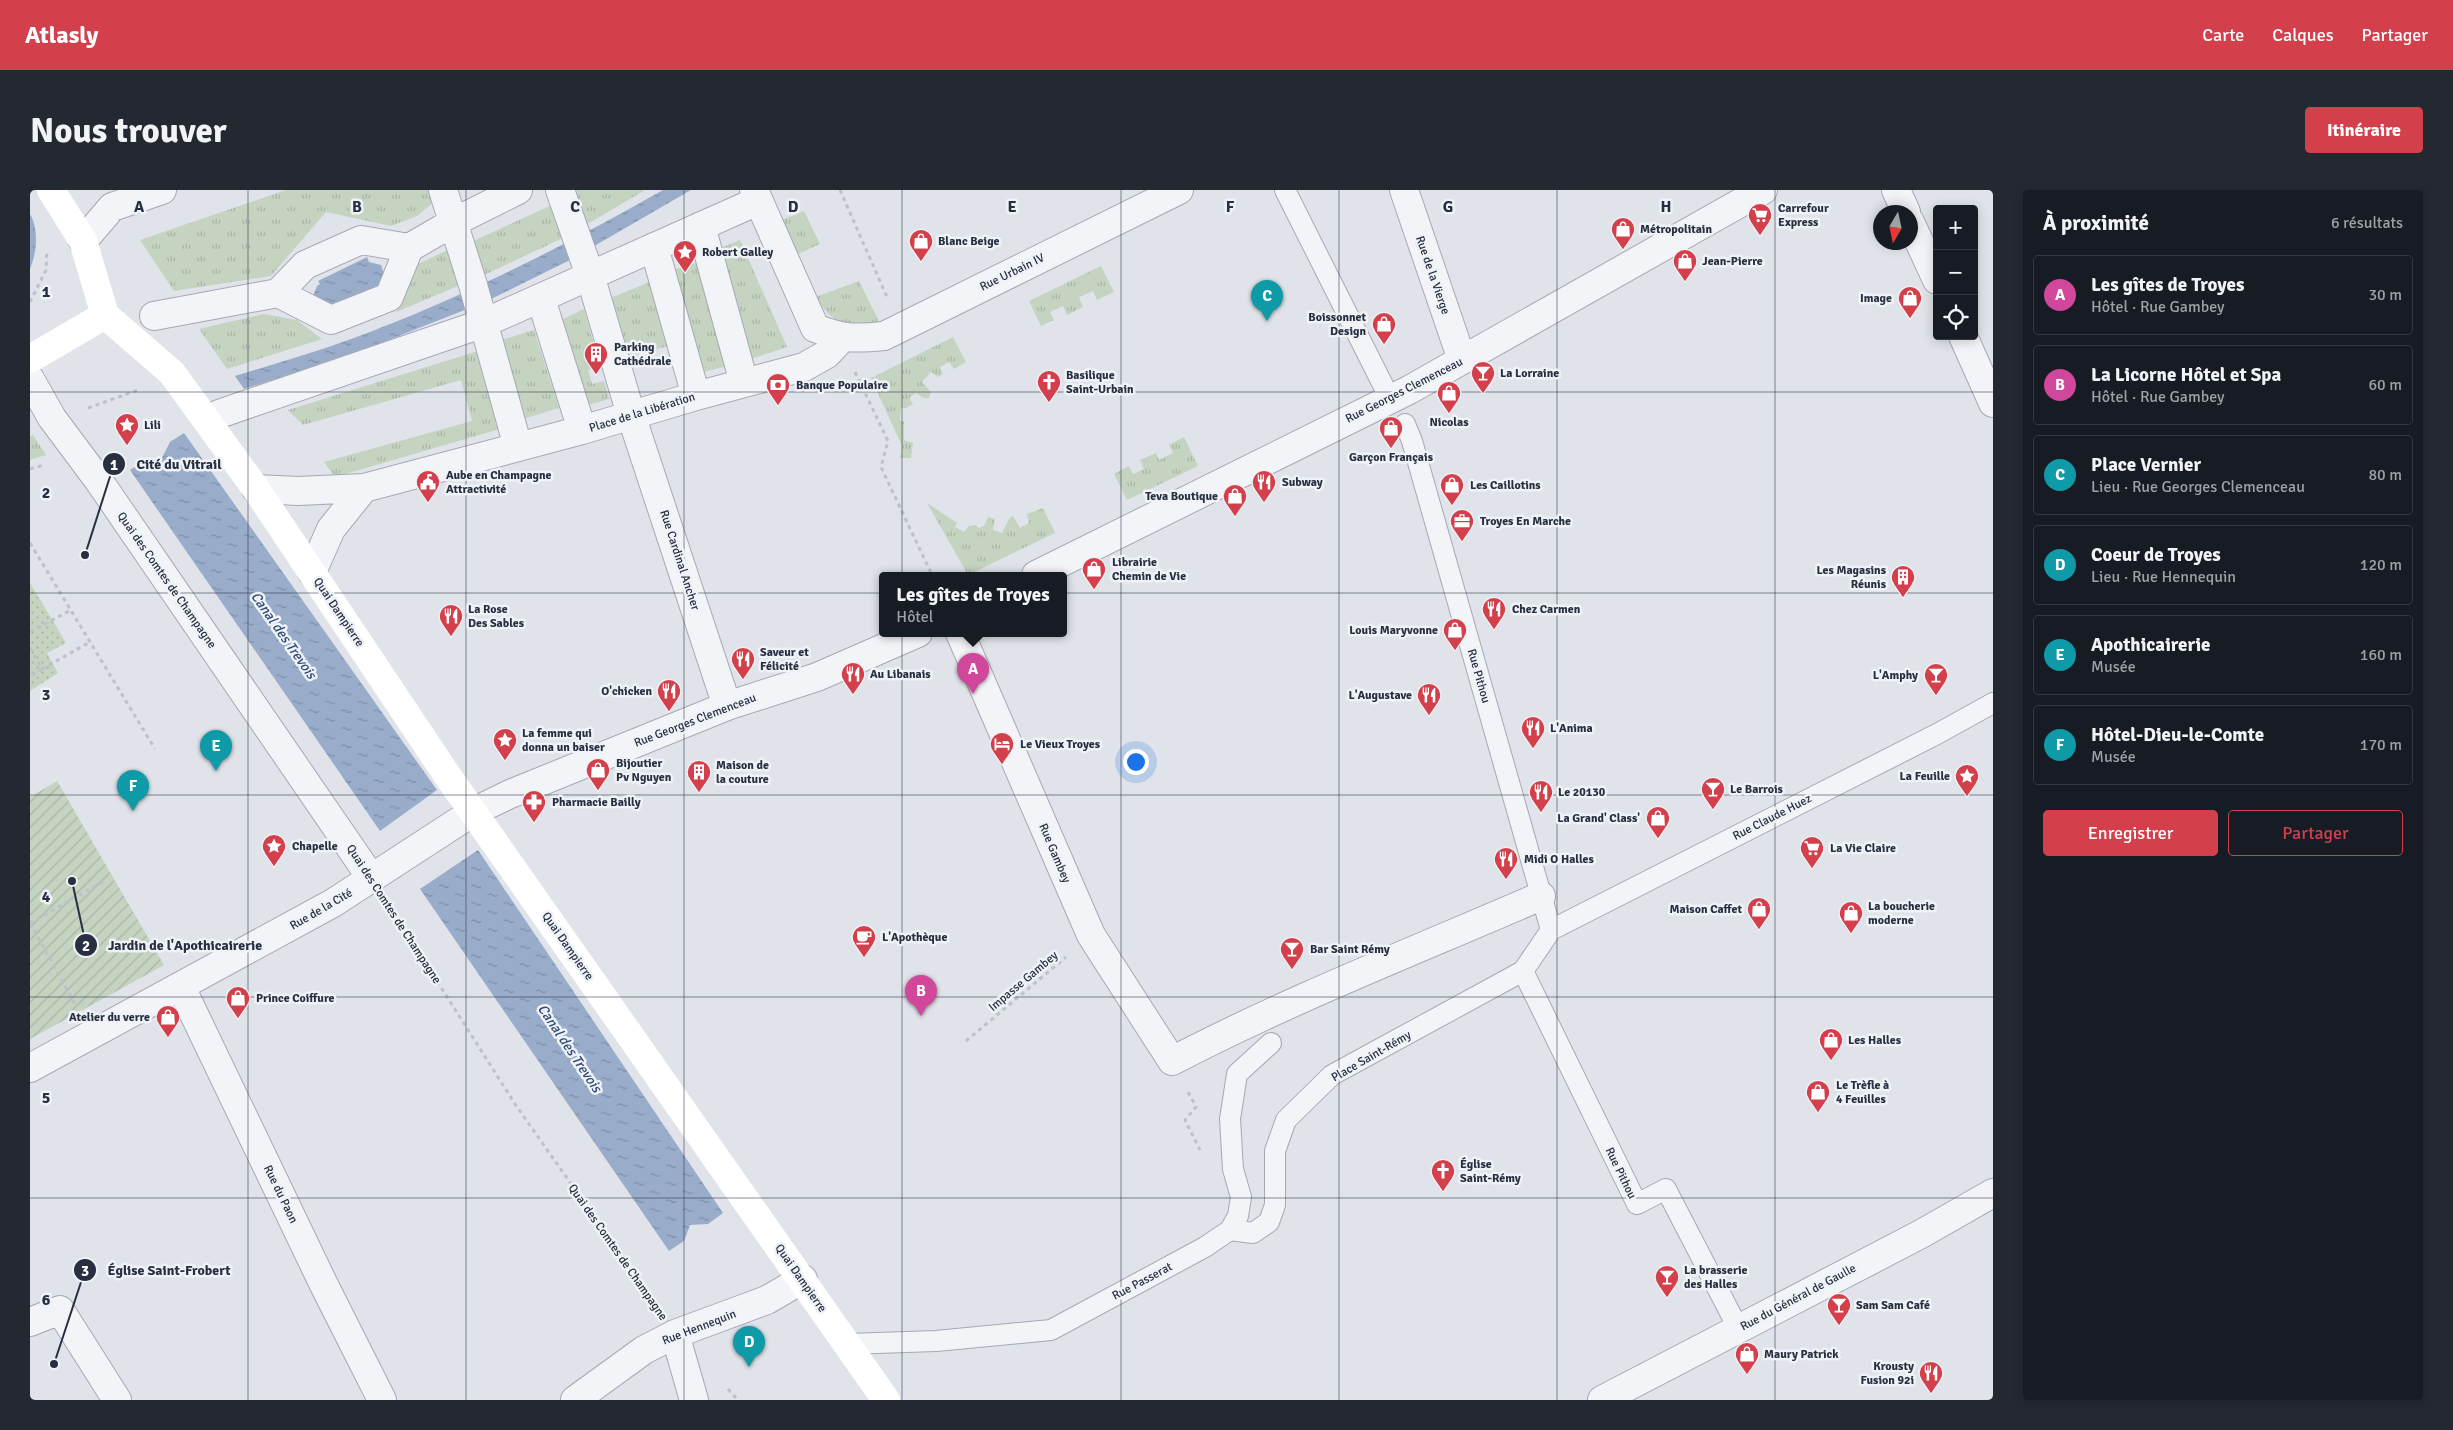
<!DOCTYPE html>
<html lang="fr">
<meta charset="utf-8">
<style>
body{margin:0;font-family:Signika,sans-serif;background:#242831;color:#f1f3f6}
.controls{position:absolute;right:15px;top:15px;display:grid;overflow:hidden;border-radius:5px;box-shadow:0 2px 12px #0003}
.controls button{width:45px;height:45px;display:grid;place-items:center;padding:0;border:0;border-bottom:1px solid #363941;background:#171b24;color:#f1f3f6;font:25px sans-serif}
.compass{position:absolute;left:1843px;top:15px;width:45px;height:45px;border-radius:50%;background:#171b24;box-shadow:0 2px 12px #0003;rotate:189deg}
.you{position:absolute;left:1105px;top:571px;width:18px;height:18px;margin:-12px;border:4px solid #fff;border-radius:50%;background:#1a73e8;box-shadow:0 0 0 8px #1a73e833}
.badge{display:grid;place-items:center;width:32px;height:32px;border-radius:50%;background:#d3404b;color:#fff;font-size:16px;font-weight:700}
.pin{position:absolute;translate:-50% -41px;filter:drop-shadow(0 1px 2px #0008)}
.pin::after{content:'';position:absolute;top:26px;width:18px;height:15px;background:inherit;clip-path:polygon(0 0,100% 0,50% 100%)}
.popup{position:absolute;left:849px;top:382px;width:188px;height:65px;box-sizing:border-box;display:grid;place-content:center;border-radius:5px;background:#171b24;filter:drop-shadow(0 1px 4px #0005);font-size:16px;white-space:nowrap;color:#9ea1a6}
.popup b{font-size:19px;color:#f1f3f6}
.popup::after{content:'';position:absolute;left:50%;top:100%;margin-left:-10px;border:10px solid transparent;border-top-color:#171b24}
.list{margin:0;padding:0;list-style:none}
h2{display:flex;justify-content:space-between;align-items:center;height:65px;margin:0;padding:0 20px;font-size:21px}
h2 small{font-size:16px;font-weight:400;color:#9ea1a6}
.list li{display:grid;grid-template-columns:32px 1fr auto;gap:15px;align-items:center;box-sizing:border-box;height:80px;margin:0 10px 10px;padding:0 10px;border:1px solid #363941;border-radius:5px}
.list b{display:block;font-size:19px;white-space:nowrap}
.list p{margin:0;font-size:16px;white-space:nowrap;color:#9ea1a6}
.list em{font-size:16px;font-style:normal;color:#9ea1a6}
.actions{display:flex;gap:10px;padding:15px 20px}
.actions a{flex:1;padding:11px 0;border:1px solid #d3404b;border-radius:5px;text-align:center;font-size:18px;color:#d3404b}
.actions .main{background:#d3404b;color:#fff}
.icon{flex:none;width:28px;height:28px;fill:none;stroke:currentColor;stroke-width:2;stroke-linecap:round;stroke-linejoin:round}
.map{position:relative;flex:none;width:1963px;height:1210px;overflow:hidden;border-radius:5px}
header{display:flex;align-items:center;gap:30px;box-sizing:border-box;height:70px;padding:0 25px;background:#d3404b;color:#fff}
header strong{font-size:24px}
nav{display:flex;gap:28px;margin-inline-start:auto;font-size:18px}
.intro{display:flex;align-items:center;justify-content:space-between;box-sizing:border-box;height:120px;padding:0 30px}
h1{margin:0;font-size:35px}
.button{padding:12px 22px;border-radius:5px;background:#d3404b;color:#fff;font-size:18px;font-weight:700}
main{display:flex;gap:30px;padding:0 30px}
aside{flex:1;background:#171b24;border-radius:5px;box-shadow:0 2px 12px #0003}
.map>svg:first-child{display:block}
.grass{fill:url(#grass-tufts)}
.park{fill:url(#park-dots)}
.garden{fill:url(#garden-furrows)}
.water{fill:url(#water-ripples)}
.lines{fill:none;stroke-linecap:round;stroke-linejoin:round}
.service-casing{stroke:#a5a9b3;stroke-width:22}
.pedestrian-casing{stroke:#a5a9b3;stroke-width:30}
.minor-casing{stroke:#a5a9b3;stroke-width:30}
.tertiary-casing{stroke:#a5a9b3;stroke-width:30}
.path{stroke:#bec1c8;stroke-width:3;stroke-dasharray:4 4;stroke-linecap:butt}
.service{stroke:#f3f4f7;stroke-width:20}
.pedestrian{stroke:#f3f4f7;stroke-width:28}
.minor{stroke:#f3f4f7;stroke-width:28}
.tertiary{stroke:#f3f4f7;stroke-width:28}
.secondary{stroke:#fff;stroke-width:28}
.grid{fill:none;stroke:#282f41;stroke-width:1;stroke-opacity:0.55}
.labels{text-anchor:middle;stroke-width:5;stroke-linejoin:round;paint-order:stroke}
.poi-label{font-size:12px;font-weight:bold;fill:#282f41;stroke:#eff2f7;text-anchor:start}
.street-label{font-size:12px;fill:#282f41;stroke:#eff2f7}
.water-label{font-size:14px;font-style:italic;fill:#304a77;stroke:#eff2f7}
.grid-label{font-size:16px;text-anchor:middle;font-weight:bold;fill:#282f41;stroke:#eff2f7;stroke-width:5;stroke-linejoin:round;paint-order:stroke}
.leader{fill:none;stroke:#282f41;stroke-width:2}
.callout-dot{fill:#282f41;stroke:#eff2f7;stroke-width:2}
.mark-label{font-size:15px;text-anchor:middle;font-weight:bold;fill:#fff}
.callout-label{font-size:14px;text-anchor:middle;font-weight:bold;fill:#282f41;stroke:#eff2f7;stroke-width:5;stroke-linejoin:round;paint-order:stroke}
</style>
<header>
<strong>Atlasly</strong>
<nav><a>Carte</a><a>Calques</a><a>Partager</a></nav>
</header>
<div class="intro"><h1>Nous trouver</h1><a class="button">Itinéraire</a></div>
<main>
<div class="map">
<svg width="1963" height="1210" viewBox="0 0 1963 1210">
<defs>
<pattern id="grass-tufts" width="24" height="20" patternUnits="userSpaceOnUse" patternTransform="scale(1.25)"><rect width="24" height="20" fill="#c4d4c1"/><path d="M3 7l-1-3M5 7V3M7 7l1-3M15 17l-1-3M17 17v-4M19 17l1-3" fill="none" stroke="#a8b6a7"/></pattern>
<pattern id="park-dots" width="8" height="8" patternUnits="userSpaceOnUse" patternTransform="scale(1.25)"><rect width="8" height="8" fill="#c4d4c1"/><path d="M2 2h.1M6 6h.1" fill="none" stroke="#a8b6a7" stroke-width="1.8" stroke-linecap="round"/></pattern>
<pattern id="garden-furrows" width="10" height="10" patternUnits="userSpaceOnUse" patternTransform="scale(1.25)"><rect width="10" height="10" fill="#c4d4c1"/><path d="M-1 1l2-2M0 10L10 0M9 11l2-2" fill="none" stroke="#a8b6a7"/></pattern>
<pattern id="water-ripples" width="26" height="14" patternUnits="userSpaceOnUse" patternTransform="scale(1.25)"><rect width="26" height="14" fill="#99adcb"/><path d="M2 4q2-2 4 0t4 0M15 11q2-2 4 0t4 0" fill="none" stroke="#7d8da6"/></pattern>
</defs>
<rect width="100%" height="100%" fill="#e0e3e9"/>
<path class="grass" d="M256,0H402L405,11L387,26L361,36L296,22L241,86L144,101L110,50Z
M545,0H615L556,35Z
M524,14L533,48L452,86L441,52Z
M774,21L790,54L768,64L752,30Z
M710,50L757,157L718,170L688,59Z
M418,60L428,96L366,122C372,104 383,92 388,74Z
M669,72L697,176L669,183L643,80Z
M1071,76L1084,102L1067,110L1063,101L1049,107L1053,117L1037,125L1033,116L1020,122L1024,130L1011,136L999,111Z
M622,91L639,156L593,168L578,109Z
M829,91L852,137C820,137 803,137 786,107Z
M554,119L570,176L558,180L562,194L574,191L579,209L555,216L531,130Z
M234,124L267,130L292,149L197,179L169,139Z
M504,140L529,218L493,229L468,151Z
M923,147L936,172L924,179L919,172L910,177L913,184L908,187L901,182L892,192L901,202L899,208H894L886,203L879,208L883,214L876,218H871L870,230L874,232V250L883,253L881,268H870L872,256L841,188Z
M448,161L470,239L305,287L294,272L442,231L431,190L273,235L258,220Z
M3,245L16,265L0,270V246Z
M1154,247L1168,276L1097,310L1084,284L1099,276L1103,284L1114,279L1110,270L1126,263L1129,270L1143,263L1139,255Z
M897,313L927,333L925,337L934,342L939,336L946,335L948,338L954,336L958,327L965,329L963,340L972,343L979,329L983,326L990,338L999,333L997,324L1013,318L1025,343L938,385Z"/>
<path class="park" d="M0,393L36,453L17,463L28,483L0,501Z"/>
<path class="garden" d="M27,591L134,775L0,849V607Z"/>
<path class="water" d="M633,0H661L540,70L455,112L328,162L214,199L205,186C244,174 283,163 321,149C429,109 533,57 633,0Z
M0,24C9,40 7,62 0,79Z
M337,67L339,72L351,75L354,84L352,95L301,123L283,106L287,96L290,94L288,91Z
M154,243L407,600L350,641L100,280L114,271L132,268L140,252Z
M448,660L693,1023L678,1034L660,1035L654,1051L639,1061L390,699Z"/>
<g class="lines">
<g class="service-casing">
<path id="service" d="M1255,0L1353,195
M1375,234L1382,251L1521,740
M1493,781L1607,1014L1636,999L1708,1138
M1200,1040L1223,1043L1239,1032L1245,1015V961L1256,930L1302,885L1493,781L1521,740L1907,544L1963,513
M818,1154L906,1151L1021,1140L1175,1057L1200,1040L1208,1026L1211,1007L1203,979L1200,929L1207,884L1241,853"/>
</g>
<g class="pedestrian-casing">
<path id="pedestrian" d="M413,0L443,95L488,257
M530,0L560,85L601,225L697,516
M1374,0L1432,170
M671,36L714,193
M624,57L666,206
M248,103L301,130L359,107L379,58
M511,109L552,240
M124,126L248,103L275,75L331,50L379,58L422,33L488,0
M189,224L454,133L721,14
M226,299L268,301L334,298L552,240L666,206L774,177L797,164L812,148
M282,382L301,339L334,298
M930,443L1061,745L1142,871C1261,809 1387,760 1511,706
M0,1132L30,1120L87,1210"/>
</g>
<g class="minor-casing">
<path id="minor" d="M724,0L785,138C814,149 823,149 854,146L1149,0
M53,51L82,17L132,0
M0,189L22,228L69,291L342,689
M1006,385L1379,200L1733,0
M151,797L293,1093L352,1210
M0,878L303,713L443,622L480,604L697,516L787,487L888,443
M645,1144L664,1210
M545,1210L614,1160L645,1144L737,1110L773,1089
M1572,1210L1891,1044L1963,1003"/>
</g>
<g class="tertiary-casing">
<path id="tertiary" d="M1866,0L1876,22
M1880,32L1907,90
M1933,146L1963,213"/>
</g>
<path class="path" d="M810,0L857,107
M0,112L16,80L17,60
M825,182L858,251L851,277L902,385
M58,218L108,200
M0,279L14,275
M0,353L125,559
M0,442L41,420
M0,458L12,479L0,486
M12,479L60,452
M360,717L485,914L626,1115
M0,733L46,816
M0,733L76,690
M936,851L1036,767
M1158,902L1166,917L1155,930L1170,960
M698,1199L708,1210"/>
<use href="#service" class="service"/>
<use href="#pedestrian" class="pedestrian"/>
<use href="#minor" class="minor"/>
<use href="#tertiary" class="tertiary"/>
<path class="secondary" d="M21,0L53,51L75,125L142,183L226,299L417,585L856,1210
M0,169L75,125"/>
</g>
<path class="grid" d="M218,0V1210M436,0V1210M654,0V1210M872,0V1210M1091,0V1210M1309,0V1210M1527,0V1210M1745,0V1210M0,202H1963M0,403H1963M0,605H1963M0,807H1963M0,1008H1963"/>
<defs>
<g id="supermarket-pin" transform="scale(1.25)"><path d="M0 17L-7.5 6A9.5 9.5 0 1 1 7.5 6Z" fill="#d3404b" stroke="#eff2f7"/><path d="M-6-5.5h2.5l.6 2H6L4.5 2H-2.5L-4.4-4H-6ZM-1.5 3.2a1.3 1.3 0 1 0 .1 0ZM3 3.2a1.3 1.3 0 1 0 .1 0Z" fill="#fff"/></g>
<g id="shop-pin" transform="scale(1.25)"><path d="M0 17L-7.5 6A9.5 9.5 0 1 1 7.5 6Z" fill="#d3404b" stroke="#eff2f7"/><path d="M-5-2.5h2.3a2.7 3.5 0 0 1 5.4 0H5L5.5 6h-11ZM-1.5-2.5h3a1.5 2.3 0 0 0-3 0Z" fill="#fff"/></g>
<g id="sight-pin" transform="scale(1.25)"><path d="M0 17L-7.5 6A9.5 9.5 0 1 1 7.5 6Z" fill="#d3404b" stroke="#eff2f7"/><path d="M0-6L1.8-2.2L6-1.7L2.9 1.2L3.7 5.4L0 3.3L-3.7 5.4L-2.9 1.2L-6-1.7L-1.8-2.2Z" fill="#fff"/></g>
<g id="building-pin" transform="scale(1.25)"><path d="M0 17L-7.5 6A9.5 9.5 0 1 1 7.5 6Z" fill="#d3404b" stroke="#eff2f7"/><path d="M-4-6H4V6H1V3H-1V6H-4ZM-2.5-4.3h1.7v1.8h-1.7ZM.8-4.3h1.7v1.8H.8ZM-2.5-1h1.7V.8h-1.7ZM.8-1h1.7V.8H.8Z" fill="#fff"/></g>
<g id="bar-pin" transform="scale(1.25)"><path d="M0 17L-7.5 6A9.5 9.5 0 1 1 7.5 6Z" fill="#d3404b" stroke="#eff2f7"/><path d="M-6-5H6L.8 .8V4.5H3.5V6h-7V4.5H-.8V.8Z" fill="#fff"/></g>
<g id="church-pin" transform="scale(1.25)"><path d="M0 17L-7.5 6A9.5 9.5 0 1 1 7.5 6Z" fill="#d3404b" stroke="#eff2f7"/><path d="M-1.2-6h2.4v3.5h3.3v2.4h-3.3V6h-2.4V-.1h-3.3v-2.4h3.3Z" fill="#fff"/></g>
<g id="bank-pin" transform="scale(1.25)"><path d="M0 17L-7.5 6A9.5 9.5 0 1 1 7.5 6Z" fill="#d3404b" stroke="#eff2f7"/><path d="M-6-4H6V4H-6ZM0-2.3a2.3 2.3 0 1 0 0 4.6a2.3 2.3 0 1 0 0-4.6Z" fill="#fff"/></g>
<g id="civic-pin" transform="scale(1.25)"><path d="M0 17L-7.5 6A9.5 9.5 0 1 1 7.5 6Z" fill="#d3404b" stroke="#eff2f7"/><path d="M-.6-6.5H3V-4.5H.6V-3L4-1V1h2V6H-6V1h2V-1L-.6-3ZM-1.2 2.5V6h2.4V2.5Z" fill="#fff"/></g>
<g id="restaurant-pin" transform="scale(1.25)"><path d="M0 17L-7.5 6A9.5 9.5 0 1 1 7.5 6Z" fill="#d3404b" stroke="#eff2f7"/><path d="M-5-6h1v4h1v-4h1v4h1v-4h1v5L-1.5 .5V6h-2V.5L-5-1ZM5-6V6H3V1.5H1.5Q1.5-4 5-6Z" fill="#fff"/></g>
<g id="office-pin" transform="scale(1.25)"><path d="M0 17L-7.5 6A9.5 9.5 0 1 1 7.5 6Z" fill="#d3404b" stroke="#eff2f7"/><path d="M-6-3h4V-5.5h4V-3h4V5H-6ZM-1-4.5V-3h2v-1.5ZM-6 0V1H6V0Z" fill="#fff"/></g>
<g id="hotel-pin" transform="scale(1.25)"><path d="M0 17L-7.5 6A9.5 9.5 0 1 1 7.5 6Z" fill="#d3404b" stroke="#eff2f7"/><path d="M-6-4.5h1.5V1H6V5H4.5V3h-9V5H-6ZM-4 0a1.8 1.8 0 1 1 3.6 0ZM.5 0V-2.5h3Q6-2.5 6 0Z" fill="#fff"/></g>
<g id="pharmacy-pin" transform="scale(1.25)"><path d="M0 17L-7.5 6A9.5 9.5 0 1 1 7.5 6Z" fill="#d3404b" stroke="#eff2f7"/><path d="M-2-6h4v4h4v4h-4v4h-4v-4h-4v-4h4Z" fill="#fff"/></g>
<g id="cafe-pin" transform="scale(1.25)"><path d="M0 17L-7.5 6A9.5 9.5 0 1 1 7.5 6Z" fill="#d3404b" stroke="#eff2f7"/><path d="M-5.5-4.5H6V0H3Q3 3.5 0 3.5H-2.5Q-5.5 3.5-5.5 0ZM3-3.2v2h1.7v-2ZM-6 4.5H4V6H-6Z" fill="#fff"/></g>
</defs>
<g fill-rule="evenodd">
<use href="#supermarket-pin" x="1730" y="25"/>
<use href="#shop-pin" x="1593" y="39"/>
<use href="#shop-pin" x="891" y="51"/>
<use href="#sight-pin" x="655" y="62"/>
<use href="#shop-pin" x="1655" y="71"/>
<use href="#shop-pin" x="1880" y="108"/>
<use href="#shop-pin" x="1354" y="134"/>
<use href="#building-pin" x="566" y="164"/>
<use href="#bar-pin" x="1453" y="183"/>
<use href="#church-pin" x="1019" y="192"/>
<use href="#bank-pin" x="748" y="195"/>
<use href="#shop-pin" x="1419" y="203"/>
<use href="#sight-pin" x="97" y="235"/>
<use href="#shop-pin" x="1361" y="238"/>
<use href="#civic-pin" x="398" y="292"/>
<use href="#restaurant-pin" x="1234" y="292"/>
<use href="#shop-pin" x="1422" y="295"/>
<use href="#shop-pin" x="1205" y="306"/>
<use href="#office-pin" x="1432" y="331"/>
<use href="#shop-pin" x="1064" y="379"/>
<use href="#building-pin" x="1873" y="387"/>
<use href="#restaurant-pin" x="1464" y="419"/>
<use href="#restaurant-pin" x="421" y="426"/>
<use href="#shop-pin" x="1425" y="440"/>
<use href="#restaurant-pin" x="713" y="469"/>
<use href="#restaurant-pin" x="823" y="484"/>
<use href="#bar-pin" x="1906" y="485"/>
<use href="#restaurant-pin" x="639" y="501"/>
<use href="#restaurant-pin" x="1399" y="505"/>
<use href="#restaurant-pin" x="1503" y="538"/>
<use href="#sight-pin" x="475" y="550"/>
<use href="#hotel-pin" x="972" y="554"/>
<use href="#shop-pin" x="568" y="580"/>
<use href="#building-pin" x="669" y="582"/>
<use href="#sight-pin" x="1937" y="586"/>
<use href="#bar-pin" x="1683" y="599"/>
<use href="#restaurant-pin" x="1511" y="602"/>
<use href="#pharmacy-pin" x="504" y="612"/>
<use href="#shop-pin" x="1628" y="628"/>
<use href="#sight-pin" x="244" y="656"/>
<use href="#supermarket-pin" x="1782" y="658"/>
<use href="#restaurant-pin" x="1476" y="669"/>
<use href="#shop-pin" x="1729" y="719"/>
<use href="#shop-pin" x="1821" y="723"/>
<use href="#cafe-pin" x="834" y="747"/>
<use href="#bar-pin" x="1262" y="759"/>
<use href="#shop-pin" x="208" y="808"/>
<use href="#shop-pin" x="138" y="827"/>
<use href="#shop-pin" x="1801" y="850"/>
<use href="#shop-pin" x="1788" y="902"/>
<use href="#church-pin" x="1413" y="981"/>
<use href="#bar-pin" x="1637" y="1087"/>
<use href="#bar-pin" x="1809" y="1115"/>
<use href="#shop-pin" x="1717" y="1164"/>
<use href="#restaurant-pin" x="1901" y="1183"/>
</g>
<g class="labels">
<g class="poi-label">
<text x="1748" y="22">Carrefour<tspan x="1748" dy="14">Express</tspan></text>
<text x="1610" y="43">Métropolitain</text>
<text x="908" y="55">Blanc Beige</text>
<text x="672" y="66">Robert Galley</text>
<text x="1672" y="75">Jean-Pierre</text>
<text x="1862" y="112" text-anchor="end">Image</text>
<text x="1336" y="131" text-anchor="end">Boissonnet<tspan x="1336" dy="14">Design</tspan></text>
<text x="584" y="161">Parking<tspan x="584" dy="14">Cathédrale</tspan></text>
<text x="1470" y="187">La Lorraine</text>
<text x="1036" y="189">Basilique<tspan x="1036" dy="14">Saint-Urbain</tspan></text>
<text x="766" y="199">Banque Populaire</text>
<text x="1419" y="236" text-anchor="middle">Nicolas</text>
<text x="114" y="239">Lili</text>
<text x="1361" y="271" text-anchor="middle">Garçon Français</text>
<text x="416" y="289">Aube en Champagne<tspan x="416" dy="14">Attractivité</tspan></text>
<text x="1252" y="296">Subway</text>
<text x="1440" y="299">Les Caillotins</text>
<text x="1188" y="310" text-anchor="end">Teva Boutique</text>
<text x="1450" y="335">Troyes En Marche</text>
<text x="1082" y="376">Librairie<tspan x="1082" dy="14">Chemin de Vie</tspan></text>
<text x="1856" y="384" text-anchor="end">Les Magasins<tspan x="1856" dy="14">Réunis</tspan></text>
<text x="438" y="423">La Rose<tspan x="438" dy="14">Des Sables</tspan></text>
<text x="1482" y="423">Chez Carmen</text>
<text x="1408" y="444" text-anchor="end">Louis Maryvonne</text>
<text x="730" y="466">Saveur et<tspan x="730" dy="14">Félicité</tspan></text>
<text x="840" y="488">Au Libanais</text>
<text x="1888" y="489" text-anchor="end">L'Amphy</text>
<text x="622" y="505" text-anchor="end">O'chicken</text>
<text x="1382" y="509" text-anchor="end">L'Augustave</text>
<text x="1520" y="542">L'Anima</text>
<text x="492" y="547">La femme qui<tspan x="492" dy="14">donna un baiser</tspan></text>
<text x="990" y="558">Le Vieux Troyes</text>
<text x="586" y="577">Bijoutier<tspan x="586" dy="14">Pv Nguyen</tspan></text>
<text x="686" y="579">Maison de<tspan x="686" dy="14">la couture</tspan></text>
<text x="1920" y="590" text-anchor="end">La Feuille</text>
<text x="1700" y="603">Le Barrois</text>
<text x="1528" y="606">Le 20130</text>
<text x="522" y="616">Pharmacie Bailly</text>
<text x="1610" y="632" text-anchor="end">La Grand' Class'</text>
<text x="262" y="660">Chapelle</text>
<text x="1800" y="662">La Vie Claire</text>
<text x="1494" y="673">Midi O Halles</text>
<text x="1838" y="720">La boucherie<tspan x="1838" dy="14">moderne</tspan></text>
<text x="1712" y="723" text-anchor="end">Maison Caffet</text>
<text x="852" y="751">L'Apothèque</text>
<text x="1280" y="763">Bar Saint Rémy</text>
<text x="226" y="812">Prince Coiffure</text>
<text x="120" y="831" text-anchor="end">Atelier du verre</text>
<text x="1818" y="854">Les Halles</text>
<text x="1806" y="899">Le Trèfle à<tspan x="1806" dy="14">4 Feuilles</tspan></text>
<text x="1430" y="978">Église<tspan x="1430" dy="14">Saint-Rémy</tspan></text>
<text x="1654" y="1084">La brasserie<tspan x="1654" dy="14">des Halles</tspan></text>
<text x="1826" y="1119">Sam Sam Café</text>
<text x="1734" y="1168">Maury Patrick</text>
<text x="1884" y="1180" text-anchor="end">Krousty<tspan x="1884" dy="14">Fusion 92i</tspan></text>
</g>
<g class="street-label">
<text transform="translate(982 82) rotate(-26)" y="4">Rue Urbain IV</text>
<text transform="translate(1403 85) rotate(71)" y="4">Rue de la Vierge</text>
<text transform="translate(1374 200) rotate(-27)" y="4">Rue Georges Clemenceau</text>
<text transform="translate(612 222) rotate(-17)" y="4">Place de la Libération</text>
<text transform="translate(650 370) rotate(72)" y="4">Rue Cardinal Ancher</text>
<text transform="translate(137 390) rotate(55)" y="4">Quai des Comtes de Champagne</text>
<text transform="translate(309 422) rotate(56)" y="4">Quai Dampierre</text>
<text transform="translate(1449 486) rotate(74)" y="4">Rue Pithou</text>
<text transform="translate(665 530) rotate(-21)" y="4">Rue Georges Clemenceau</text>
<text transform="translate(1742 627) rotate(-27)" y="4">Rue Claude Huez</text>
<text transform="translate(1025 663) rotate(67)" y="4">Rue Gambey</text>
<text transform="translate(291 719) rotate(-30)" y="4">Rue de la Cité</text>
<text transform="translate(364 724) rotate(57)" y="4">Quai des Comtes de Champagne</text>
<text transform="translate(538 756) rotate(55)" y="4">Quai Dampierre</text>
<text transform="translate(993 791) rotate(-40)" y="4">Impasse Gambey</text>
<text transform="translate(1341 866) rotate(-30)" y="4">Place Saint-Rémy</text>
<text transform="translate(1591 983) rotate(64)" y="4">Rue Pithou</text>
<text transform="translate(251 1004) rotate(64)" y="4">Rue du Paon</text>
<text transform="translate(588 1062) rotate(55)" y="4">Quai des Comtes de Champagne</text>
<text transform="translate(771 1088) rotate(55)" y="4">Quai Dampierre</text>
<text transform="translate(1112 1091) rotate(-28)" y="4">Rue Passerat</text>
<text transform="translate(1768 1107) rotate(-28)" y="4">Rue du Général de Gaulle</text>
<text transform="translate(669 1137) rotate(-21)" y="4">Rue Hennequin</text>
</g>
<g class="water-label">
<text transform="translate(254 445) rotate(55)" y="5">Canal des Trevois</text>
<text transform="translate(540 858) rotate(56)" y="5">Canal des Trevois</text>
</g>
</g>
<g class="grid-label">
<text x="109" y="22">A</text>
<text x="327" y="22">B</text>
<text x="545" y="22">C</text>
<text x="763" y="22">D</text>
<text x="982" y="22">E</text>
<text x="1200" y="22">F</text>
<text x="1418" y="22">G</text>
<text x="1636" y="22">H</text>
<text x="16" y="107">1</text>
<text x="16" y="308">2</text>
<text x="16" y="510">3</text>
<text x="16" y="712">4</text>
<text x="16" y="913">5</text>
<text x="16" y="1115">6</text>
</g>
<path class="leader" d="M55 365L84 274M42 691L56 755M24 1174L55 1080"/>
<g class="callout-dot">
<circle cx="55" cy="365" r="5"/>
<circle cx="42" cy="691" r="5"/>
<circle cx="24" cy="1174" r="5"/>
<circle cx="84" cy="274" r="12"/>
<circle cx="56" cy="755" r="12"/>
<circle cx="55" cy="1080" r="12"/>
</g>
<g class="mark-label">
<text x="84" y="280">1</text>
<text x="56" y="761">2</text>
<text x="55" y="1086">3</text>
</g>
<g class="callout-label">
<text x="149" y="279">Cité du Vitrail</text>
<text x="155" y="760">Jardin de l'Apothicairerie</text>
<text x="139" y="1085">Église Saint-Frobert</text>
</g>
</svg>
<div class="controls">
<button>+</button>
<button>−</button>
<button><svg class="icon" aria-label="locate" viewBox="0 0 24 24"><circle cx="12" cy="12" r="6"/><path d="M12 2v4M12 18v4M2 12h4M18 12h4"/></svg></button>
</div>
<svg class="compass" viewBox="-18 -18 36 36"><path d="M0-13l5 13h-10z" fill="#e53935"/><path d="M0 13l5-13h-10z" fill="#9ea1a6"/></svg>
<div class="you"></div>
<div class="pin badge" style="left:943px;top:504px;background:#d1479c">A</div>
<div class="popup"><b>Les gîtes de Troyes</b>Hôtel</div>
<div class="pin badge" style="left:891px;top:826px;background:#d1479c">B</div>
<div class="pin badge" style="left:1237px;top:131px;background:#0f9aa8">C</div>
<div class="pin badge" style="left:719px;top:1177px;background:#0f9aa8">D</div>
<div class="pin badge" style="left:186px;top:581px;background:#0f9aa8">E</div>
<div class="pin badge" style="left:103px;top:621px;background:#0f9aa8">F</div>
</div>
<aside>
<h2>À proximité<small>6 résultats</small></h2>
<ul class="list">
<li><span class="badge" style="background:#d1479c">A</span><div><b>Les gîtes de Troyes</b><p>Hôtel · Rue Gambey</p></div><em>30 m</em></li>
<li><span class="badge" style="background:#d1479c">B</span><div><b>La Licorne Hôtel et Spa</b><p>Hôtel · Rue Gambey</p></div><em>60 m</em></li>
<li><span class="badge" style="background:#0f9aa8">C</span><div><b>Place Vernier</b><p>Lieu · Rue Georges Clemenceau</p></div><em>80 m</em></li>
<li><span class="badge" style="background:#0f9aa8">D</span><div><b>Coeur de Troyes</b><p>Lieu · Rue Hennequin</p></div><em>120 m</em></li>
<li><span class="badge" style="background:#0f9aa8">E</span><div><b>Apothicairerie</b><p>Musée</p></div><em>160 m</em></li>
<li><span class="badge" style="background:#0f9aa8">F</span><div><b>Hôtel-Dieu-le-Comte</b><p>Musée</p></div><em>170 m</em></li>
</ul>
<div class="actions"><a class="main">Enregistrer</a><a>Partager</a></div>
</aside>
</main>
